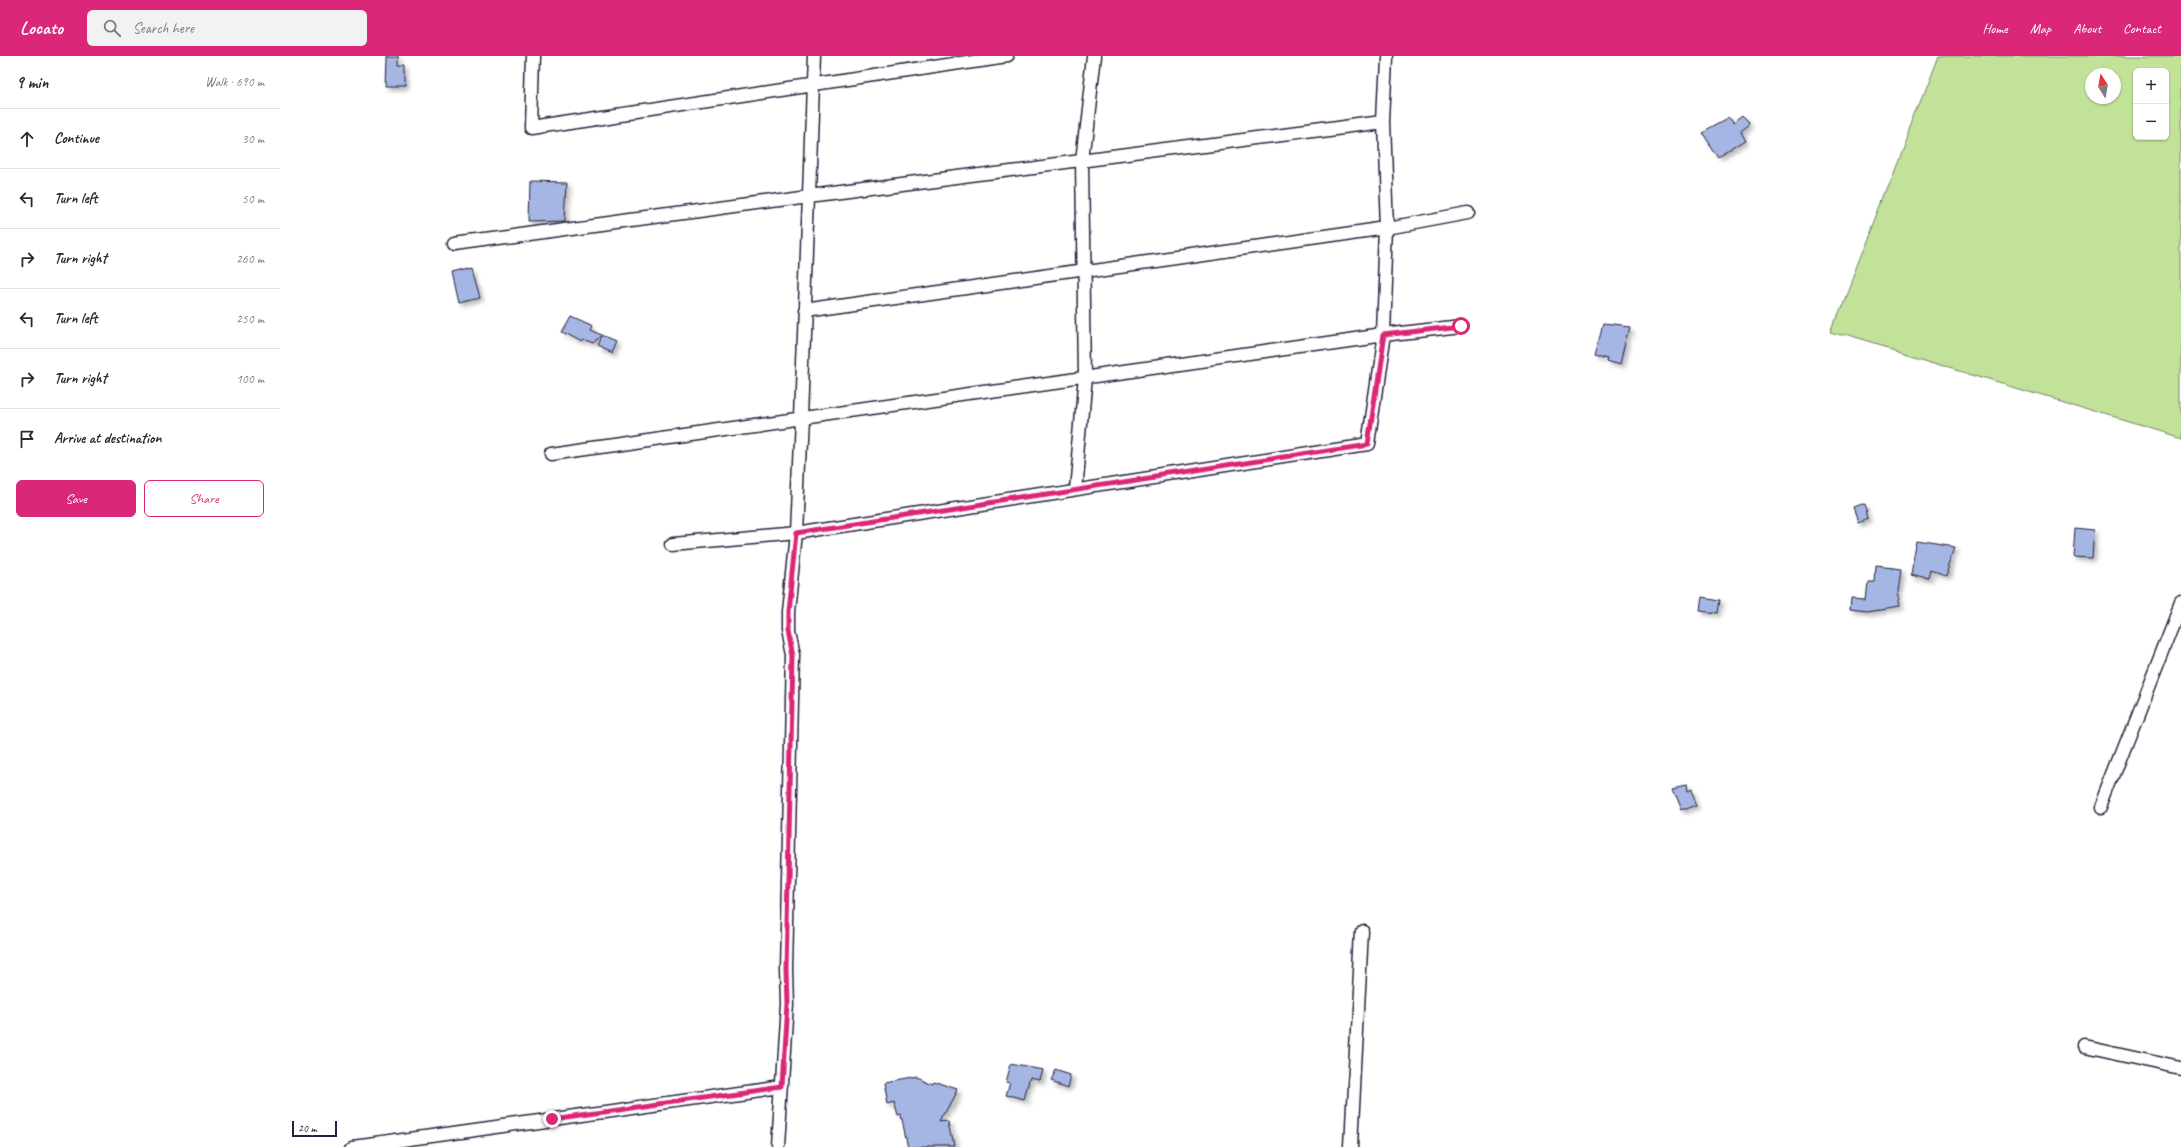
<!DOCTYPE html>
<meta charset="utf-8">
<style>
body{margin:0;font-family:Caveat,sans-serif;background:#f2f2f3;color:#2b2b33}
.controls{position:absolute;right:12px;top:12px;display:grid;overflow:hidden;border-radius:6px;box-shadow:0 1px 3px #0004}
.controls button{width:36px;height:36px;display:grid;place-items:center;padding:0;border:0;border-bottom:1px solid #e1e1e2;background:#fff;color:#2b2b33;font:20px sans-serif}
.compass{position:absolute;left:1805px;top:12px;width:36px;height:36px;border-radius:50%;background:#fff;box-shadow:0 1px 3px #0004;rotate:349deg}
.scale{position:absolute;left:12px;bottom:10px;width:45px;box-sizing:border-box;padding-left:4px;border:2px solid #22223b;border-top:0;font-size:11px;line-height:14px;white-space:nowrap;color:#22223b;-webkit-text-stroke:3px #fff;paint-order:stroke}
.stop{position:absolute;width:12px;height:12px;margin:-9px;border:3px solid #db2777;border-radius:50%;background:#fff}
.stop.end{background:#db2777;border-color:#fff;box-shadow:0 1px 4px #0008}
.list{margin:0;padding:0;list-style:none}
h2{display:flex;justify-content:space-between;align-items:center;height:52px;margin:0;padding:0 16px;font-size:17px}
h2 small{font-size:13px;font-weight:400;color:#7c7c81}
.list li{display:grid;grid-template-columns:26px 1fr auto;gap:12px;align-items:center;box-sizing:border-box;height:60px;padding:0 16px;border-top:1px solid #e1e1e2}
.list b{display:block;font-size:15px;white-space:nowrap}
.list em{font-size:13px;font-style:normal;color:#7c7c81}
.actions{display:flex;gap:8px;padding:12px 16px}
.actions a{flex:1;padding:9px 0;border:1px solid #db2777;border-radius:6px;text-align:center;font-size:14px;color:#db2777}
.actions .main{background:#db2777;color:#fff}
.icon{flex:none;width:22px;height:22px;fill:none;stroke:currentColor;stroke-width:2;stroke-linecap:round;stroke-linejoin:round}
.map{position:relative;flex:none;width:1901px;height:1091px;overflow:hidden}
header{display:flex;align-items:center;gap:24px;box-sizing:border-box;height:56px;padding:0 20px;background:#db2777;color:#fff}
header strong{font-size:19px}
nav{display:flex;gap:22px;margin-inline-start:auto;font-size:14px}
.search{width:280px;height:36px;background:#f2f2f3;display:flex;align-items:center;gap:10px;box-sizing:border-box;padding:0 14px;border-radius:6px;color:#7c7c81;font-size:15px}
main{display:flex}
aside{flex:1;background:#fff}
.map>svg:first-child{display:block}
.green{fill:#c2e199;stroke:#72826a;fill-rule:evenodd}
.building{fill:#a5b5e4;stroke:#22223b;filter:url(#shadow)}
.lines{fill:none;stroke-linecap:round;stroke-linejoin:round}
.street-casing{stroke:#22223b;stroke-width:15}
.street{stroke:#fff;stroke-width:12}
.route{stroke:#db2777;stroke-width:5}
</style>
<header>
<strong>Locato</strong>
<div class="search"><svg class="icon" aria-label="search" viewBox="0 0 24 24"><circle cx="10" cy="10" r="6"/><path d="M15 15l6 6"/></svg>Search here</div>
<nav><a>Home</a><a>Map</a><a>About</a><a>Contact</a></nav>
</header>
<main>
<aside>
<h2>9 min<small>Walk · 690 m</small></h2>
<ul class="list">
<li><svg class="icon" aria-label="ahead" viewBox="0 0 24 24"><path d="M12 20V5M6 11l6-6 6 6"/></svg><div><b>Continue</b></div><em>30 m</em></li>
<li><svg class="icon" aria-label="left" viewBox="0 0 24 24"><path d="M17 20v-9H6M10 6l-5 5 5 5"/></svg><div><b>Turn left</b></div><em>50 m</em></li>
<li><svg class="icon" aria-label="right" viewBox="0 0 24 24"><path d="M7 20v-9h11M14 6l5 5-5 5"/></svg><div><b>Turn right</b></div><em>260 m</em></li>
<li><svg class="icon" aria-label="left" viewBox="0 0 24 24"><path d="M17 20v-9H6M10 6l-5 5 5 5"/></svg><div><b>Turn left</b></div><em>250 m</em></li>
<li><svg class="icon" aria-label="right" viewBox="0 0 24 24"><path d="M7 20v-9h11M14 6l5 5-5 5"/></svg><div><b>Turn right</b></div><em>100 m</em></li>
<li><svg class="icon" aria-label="arrive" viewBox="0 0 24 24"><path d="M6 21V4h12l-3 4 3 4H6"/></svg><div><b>Arrive at destination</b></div></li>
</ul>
<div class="actions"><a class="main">Save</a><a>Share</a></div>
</aside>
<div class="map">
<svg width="1901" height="1091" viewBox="0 0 1901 1091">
<defs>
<filter id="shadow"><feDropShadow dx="3.5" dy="3.5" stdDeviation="2" flood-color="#0004"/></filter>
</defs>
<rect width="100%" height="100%" fill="#fff"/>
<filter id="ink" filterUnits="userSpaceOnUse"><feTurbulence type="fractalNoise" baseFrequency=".025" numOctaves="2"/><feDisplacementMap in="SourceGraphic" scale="8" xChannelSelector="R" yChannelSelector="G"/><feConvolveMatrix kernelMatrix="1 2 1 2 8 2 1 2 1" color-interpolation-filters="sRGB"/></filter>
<g filter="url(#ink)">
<path class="green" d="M1658,0H1901V382L1551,276ZM1856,15H1886V81H1856ZM1811,18H1835V42H1811Z"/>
<path class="building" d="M106,0H118V10H125V31H105Z
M1447,61L1452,68L1461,61L1469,69L1459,77L1464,86L1438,101L1421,75Z
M250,125L287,126L285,165L249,166Z
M192,211L200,242L179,247L172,216Z
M290,260L312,270L310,274L338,286L333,297L317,290L322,280L312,288L302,284L300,286L281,276Z
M1323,269L1350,272L1341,309L1329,305L1330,302L1315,298Z
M1584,449L1588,463L1578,467L1573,453Z
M1795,472L1815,474L1813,502L1793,501Z
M1637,486L1676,492L1666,520L1652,515L1650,523L1631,518Z
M1595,510L1620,513L1617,533L1620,551L1588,556L1571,554L1572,542L1586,543L1588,526H1594Z
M1420,540L1439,543L1437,557L1418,555Z
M1406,728L1407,735L1411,733L1417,747L1401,753L1392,731Z
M731,1008L763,1014L760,1026L751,1024L745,1045L726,1040L730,1027L726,1026Z
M776,1014L791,1019L788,1030L771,1024Z
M636,1021L652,1028L653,1026L678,1034L661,1066L670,1065L675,1091H628L621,1060L618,1061L614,1047L607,1049L603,1027Z"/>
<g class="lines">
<g class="street-casing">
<path id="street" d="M253,0L251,72L726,0
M174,188L529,140L1103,66
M524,255L1107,172L1188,157
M271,398L1103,279L1181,270
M795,433L805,322L802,105L814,0
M393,488L516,477L1087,388L1103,279L1107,172L1103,66L1106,0
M1821,751L1901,547
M1804,991L1901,1012
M73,1091L502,1031
M498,1091L507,948L506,914L513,599L508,575V556L516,477L521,362L534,0
M1071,1091L1082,875"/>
</g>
<use href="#street" class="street"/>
</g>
</g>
<g class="lines" filter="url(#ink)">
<path class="route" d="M272,1063L502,1031L507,948L506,914L513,600L508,575V556L516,477L1087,388L1103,279L1181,270"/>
</g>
</svg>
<div class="controls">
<button>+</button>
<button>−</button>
</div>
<svg class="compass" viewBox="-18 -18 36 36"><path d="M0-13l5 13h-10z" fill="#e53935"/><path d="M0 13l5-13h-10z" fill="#7c7c81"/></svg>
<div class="scale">20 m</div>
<div class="stop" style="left:1181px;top:270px"></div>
<div class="stop end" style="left:272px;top:1063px"></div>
</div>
</main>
